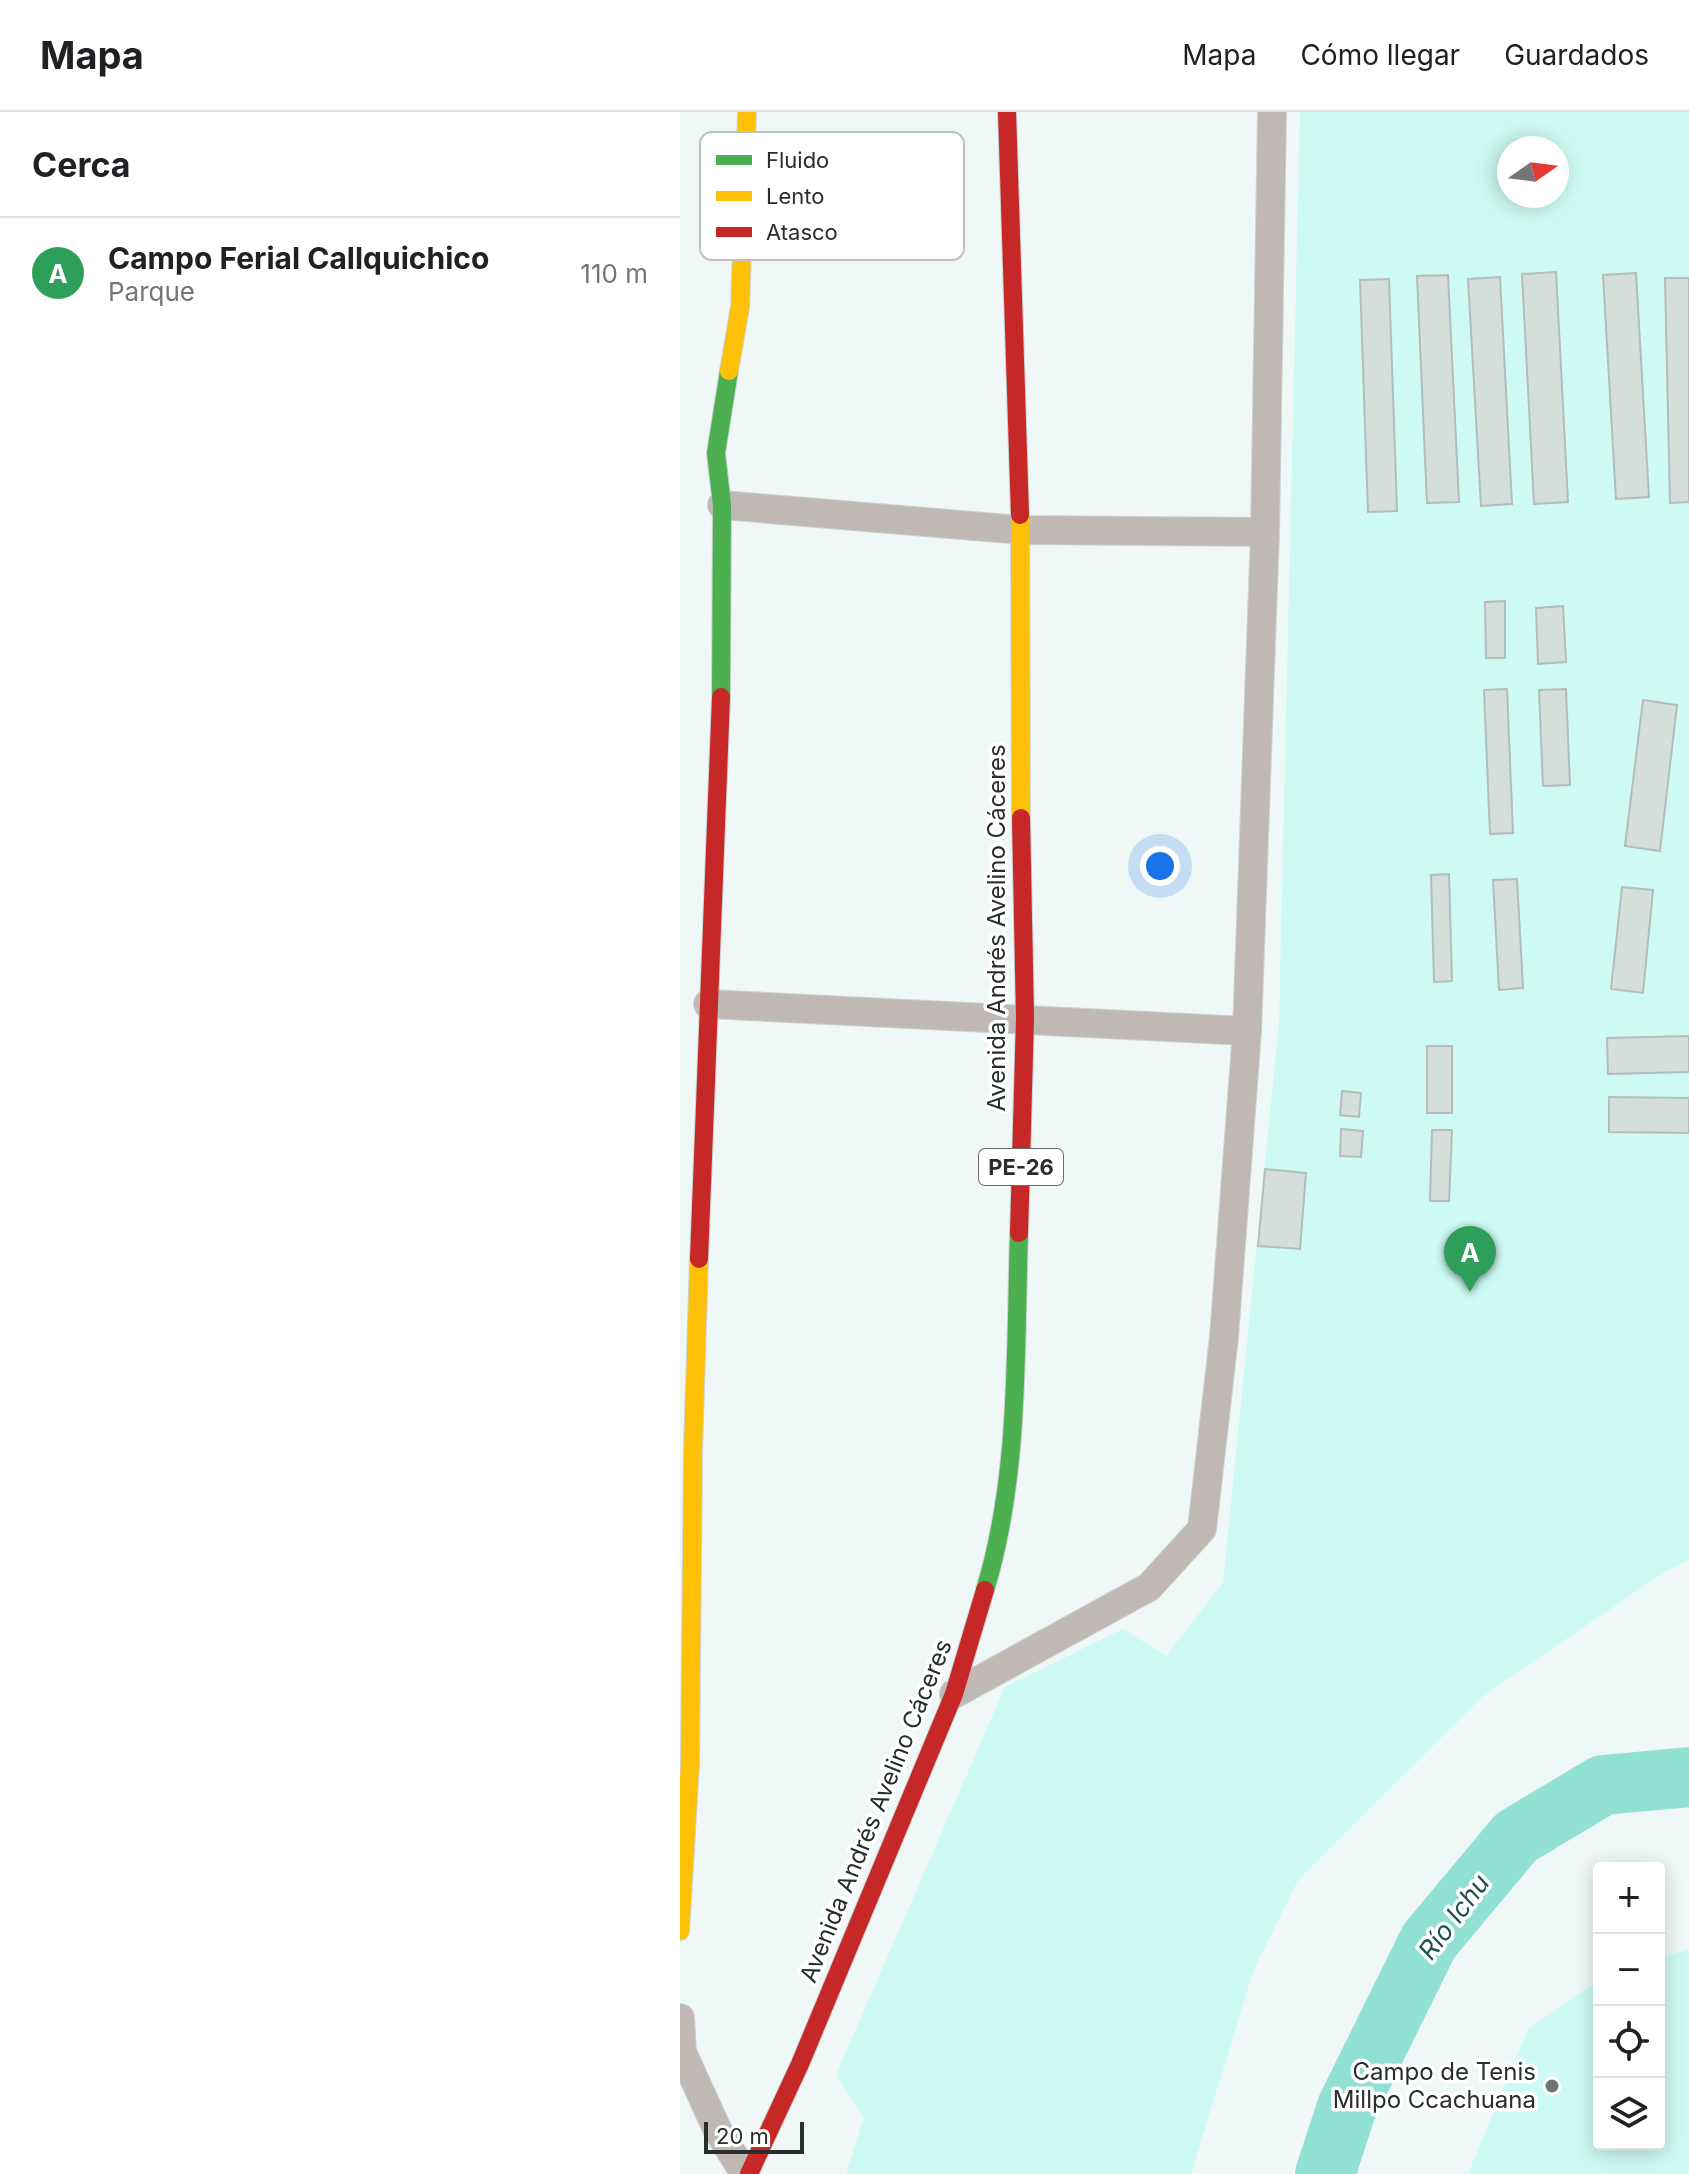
<!DOCTYPE html>
<html lang="es">
<meta charset="utf-8">
<style>
body{margin:0;font-family:Inter,sans-serif;background:#f6f6f6;color:#202124}
.controls{position:absolute;right:24px;bottom:24px;display:grid;overflow:hidden;border-radius:8px;box-shadow:0 4px 20px #0003}
.controls button{width:72px;height:72px;display:grid;place-items:center;padding:0;border:0;border-bottom:2px solid #e0e0e0;background:#fff;color:#202124;font:40px sans-serif}
.compass{position:absolute;left:817px;top:24px;width:72px;height:72px;border-radius:50%;background:#fff;box-shadow:0 4px 20px #0003;rotate:76deg}
.scale{position:absolute;left:24px;bottom:20px;width:100px;box-sizing:border-box;padding-left:8px;border:4px solid #282e2d;border-top:0;font-size:22px;line-height:28px;white-space:nowrap;color:#282e2d;-webkit-text-stroke:6px #fff;paint-order:stroke}
.you{position:absolute;left:480px;top:754px;width:28px;height:28px;margin:-20px;border:6px solid #fff;border-radius:50%;background:#1a73e8;box-shadow:0 0 0 12px #1a73e833}
.badge{display:grid;place-items:center;width:52px;height:52px;border-radius:50%;background:#db2777;color:#fff;font-size:26px;font-weight:700}
.pin{position:absolute;translate:-50% -66px;filter:drop-shadow(0 2px 4px #0008)}
.pin::after{content:'';position:absolute;top:42px;width:28px;height:24px;background:inherit;clip-path:polygon(0 0,100% 0,50% 100%)}
.list{margin:0;padding:0;list-style:none}
h2{display:flex;justify-content:space-between;align-items:center;height:104px;margin:0;padding:0 32px;font-size:34px}
h2 small{font-size:26px;font-weight:400;color:#757577}
.list li{display:grid;grid-template-columns:52px 1fr auto;gap:24px;align-items:center;box-sizing:border-box;height:112px;padding:0 32px;border-top:2px solid #e0e0e0}
.list b{display:block;font-size:30px;white-space:nowrap}
.list p{margin:0;font-size:26px;white-space:nowrap;color:#757577}
.list em{font-size:26px;font-style:normal;color:#757577}
.icon{flex:none;width:44px;height:44px;fill:none;stroke:currentColor;stroke-width:2;stroke-linecap:round;stroke-linejoin:round}
.map{position:relative;flex:none;width:1009px;height:2062px;overflow:hidden}
header{display:flex;align-items:center;gap:48px;box-sizing:border-box;height:112px;padding:0 40px;background:#fff;border-bottom:2px solid #e0e0e0}
header strong{font-size:38px}
nav{display:flex;gap:44px;margin-inline-start:auto;font-size:28px}
main{display:flex}
aside{flex:1;background:#fff}
.map>svg:first-child{display:block}
.green{fill:#cdfaf2;fill-rule:evenodd}
.lines{fill:none;stroke-linecap:round;stroke-linejoin:round}
.river{stroke:#90e0d3;stroke-width:60}
.building{fill:#d6dedc;stroke:#b5bcba;stroke-width:2}
.street-casing{stroke:#ccd3d1;stroke-width:30}
.fast-casing{stroke:#ccd3d1;stroke-width:20}
.slow-casing{stroke:#ccd3d1;stroke-width:20}
.jam-casing{stroke:#ccd3d1;stroke-width:20}
.street{stroke:#bfb8b5;stroke-width:28}
.fast{stroke:#4caf50;stroke-width:18}
.slow{stroke:#ffc107;stroke-width:18}
.jam{stroke:#c62828;stroke-width:18}
.poi-dot{fill:#6e7573;stroke:#fff;stroke-width:3}
.labels{text-anchor:middle;stroke-width:7;stroke-linejoin:round;paint-order:stroke}
.shield{fill:#fff;stroke:#686d6c;stroke-width:2}
.shield-label{font-size:22px;font-weight:bold;fill:#282e2d}
.street-label{font-size:24px;fill:#282e2d;stroke:#fff}
.poi-label{font-size:24px;fill:#282e2d;stroke:#fff;text-anchor:end}
.water-label{font-size:26px;font-style:italic;fill:#21524a;stroke:#fff}
.key{fill:#fff;stroke:#bec0c0;stroke-width:2}
.key-label{font-size:22px;fill:#282e2d}
</style>
<header>
<strong>Mapa</strong>
<nav><a>Mapa</a><a>Cómo llegar</a><a>Guardados</a></nav>
</header>
<main>
<aside>
<h2>Cerca<small></small></h2>
<ul class="list">
<li><span class="badge" style="background:#2e9e5b">A</span><div><b>Campo Ferial Callquichico</b><p>Parque</p></div><em>110 m</em></li>
</ul>
</aside>
<div class="map">
<svg width="1009" height="2062" viewBox="0 0 1009 2062">
<rect width="100%" height="100%" fill="#eff8f6"/>
<path class="green" d="M620,0H1009V1448L986,1459L804,1583L618,1768L574,1857L511,2062H166L184,2006L156,1963L325,1575L443,1517L486,1544L543,1471L599,911ZM829,36H877V84H829Z
M1009,1837V2062H788L848,1917L919,1868V2032H979V1847Z"/>
<g class="lines">
<path class="river" d="M645,2062L667,1995L749,1829L836,1725L923,1673L1009,1665"/>
</g>
<path class="building" d="M876,160L888,390L854,392L842,162Z
M956,161L969,385L936,387L923,163Z
M768,163L779,390L747,391L737,164Z
M820,165L832,392L801,394L788,167Z
M985,166H1009V390L990,391Z
M709,167L717,399L688,400L680,168Z
M825,489V546H806L805,490Z
M883,494L886,550L858,552L856,496Z
M827,577L833,721L810,722L804,578Z
M886,577L890,673L863,674L859,578Z
M963,588L997,593L980,739L945,734Z
M769,762L772,869L754,870L751,763Z
M837,767L843,876L819,878L813,768Z
M942,775L973,778L963,881L931,877Z
M1009,924V960L928,962L927,926Z
M747,934H772V1001H747Z
M662,979L681,981L679,1005L660,1003Z
M929,985L1009,986V1021L929,1020Z
M661,1017L683,1019L681,1045L660,1044Z
M752,1018H772L769,1089H750Z
M585,1057L626,1061L620,1137L578,1134Z"/>
<g class="lines">
<g class="street-casing">
<path id="street" d="M42,393L341,418L585,420
M28,892L567,919
M274,1582L469,1475L522,1417L544,1225L567,919L585,420L592,0
M0,1906L2,1940L37,2017L65,2062"/>
</g>
<g class="fast-casing">
<path id="fast" d="M41,585L42,393L36,341L49,259
M305,1478C340,1364 335,1239 339,1121"/>
</g>
<g class="slow-casing">
<path id="slow" d="M49,259L60,195L67,0
M340,403L341,706
M0,1819L10,1652L13,1338L19,1147"/>
</g>
<g class="jam-casing">
<path id="jam" d="M327,0L340,403
M339,1121L345,906L341,706
M19,1147L41,585
M69,2062L120,1952L274,1582L305,1478"/>
</g>
<use href="#street" class="street"/>
<use href="#fast" class="fast"/>
<use href="#slow" class="slow"/>
<use href="#jam" class="jam"/>
</g>
<circle class="poi-dot" cx="872" cy="1974" r="8"/>
<g class="labels">
<rect class="shield" x="299" y="1037" width="84" height="36" rx="6"/>
<g class="shield-label">
<text x="341" y="1063">PE-26</text>
</g>
<g class="street-label">
<text transform="translate(317 816) rotate(-90)" y="8">Avenida Andrés Avelino Cáceres</text>
<text transform="translate(196 1699) rotate(-68)" y="8">Avenida Andrés Avelino Cáceres</text>
</g>
<g class="poi-label">
<text x="856" y="1968">Campo de Tenis<tspan x="856" dy="28">Millpo Ccachuana</tspan></text>
</g>
<g class="water-label">
<text transform="translate(774 1805) rotate(-53)" y="9">Río Ichu</text>
</g>
</g>
<rect x="20" y="20" width="264" height="128" rx="12" class="key"/>
<rect x="36" y="43" width="36" height="10" fill="#4caf50"/>
<rect x="36" y="79" width="36" height="10" fill="#ffc107"/>
<rect x="36" y="115" width="36" height="10" fill="#c62828"/>
<g class="key-label">
<text x="86" y="56">Fluido</text>
<text x="86" y="92">Lento</text>
<text x="86" y="128">Atasco</text>
</g>
</svg>
<div class="controls">
<button>+</button>
<button>−</button>
<button><svg class="icon" aria-label="locate" viewBox="0 0 24 24"><circle cx="12" cy="12" r="6"/><path d="M12 2v4M12 18v4M2 12h4M18 12h4"/></svg></button>
<button><svg class="icon" aria-label="layers" viewBox="0 0 24 24"><path d="M12 4l9 5-9 5-9-5zM3 14l9 5 9-5"/></svg></button>
</div>
<svg class="compass" viewBox="-18 -18 36 36"><path d="M0-13l5 13h-10z" fill="#e53935"/><path d="M0 13l5-13h-10z" fill="#757577"/></svg>
<div class="scale">20 m</div>
<div class="you"></div>
<div class="pin badge" style="left:790px;top:1180px;background:#2e9e5b">A</div>
</div>
</main>
